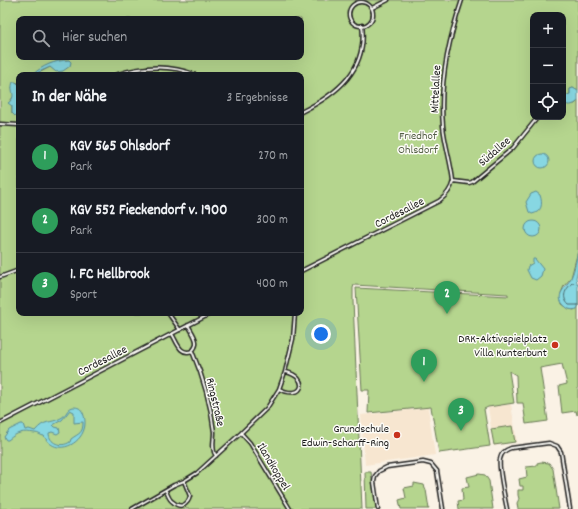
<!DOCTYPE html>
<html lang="de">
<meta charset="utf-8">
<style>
body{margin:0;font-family:Dekko,sans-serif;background:#20242c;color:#f1f3f6}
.controls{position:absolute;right:12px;top:12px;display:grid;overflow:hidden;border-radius:8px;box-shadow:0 4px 16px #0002}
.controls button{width:36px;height:36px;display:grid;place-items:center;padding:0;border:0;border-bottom:1px solid #363941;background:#171b24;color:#f1f3f6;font:20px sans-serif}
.you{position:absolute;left:321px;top:334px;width:14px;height:14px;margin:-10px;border:3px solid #fff;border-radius:50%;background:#1a73e8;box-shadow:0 0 0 6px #1a73e833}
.badge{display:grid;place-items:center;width:26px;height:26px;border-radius:50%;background:#7c3aed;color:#fff;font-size:13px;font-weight:700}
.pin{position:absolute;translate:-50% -33px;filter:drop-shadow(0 1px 2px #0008)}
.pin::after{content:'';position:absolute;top:21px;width:14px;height:12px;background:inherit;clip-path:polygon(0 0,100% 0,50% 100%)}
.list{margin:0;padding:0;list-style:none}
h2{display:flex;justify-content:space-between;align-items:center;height:52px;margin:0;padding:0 16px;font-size:17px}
h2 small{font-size:13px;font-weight:400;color:#9ea1a6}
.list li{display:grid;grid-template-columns:26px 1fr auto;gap:12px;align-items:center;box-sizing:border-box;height:64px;padding:0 16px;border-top:1px solid #363941}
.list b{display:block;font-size:15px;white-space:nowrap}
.list p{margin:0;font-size:13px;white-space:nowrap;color:#9ea1a6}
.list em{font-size:13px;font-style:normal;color:#9ea1a6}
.icon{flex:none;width:22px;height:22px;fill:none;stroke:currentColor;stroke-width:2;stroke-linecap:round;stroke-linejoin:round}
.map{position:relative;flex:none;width:578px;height:509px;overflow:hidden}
.search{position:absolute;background:#171b24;box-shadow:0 4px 16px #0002;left:16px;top:16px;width:288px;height:44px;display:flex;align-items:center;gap:10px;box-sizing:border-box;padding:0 14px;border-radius:8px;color:#9ea1a6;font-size:15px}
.panel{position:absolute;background:#171b24;box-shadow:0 4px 16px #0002;left:16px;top:72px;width:288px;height:244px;border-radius:8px}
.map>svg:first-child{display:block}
.built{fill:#f7e6d0}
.green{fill:#b5d58e;stroke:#687855;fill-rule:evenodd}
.water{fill:#87d7e2;stroke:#5c8c93;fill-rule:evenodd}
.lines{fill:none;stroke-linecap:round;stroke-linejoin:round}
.shore{stroke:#47676b;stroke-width:1}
.minor-casing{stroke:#1c1c1c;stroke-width:5}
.minor{stroke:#fdfcf7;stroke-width:2}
.poi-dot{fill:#c8321e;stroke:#fdfcf7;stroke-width:1.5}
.labels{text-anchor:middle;stroke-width:3;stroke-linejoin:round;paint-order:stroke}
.street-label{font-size:12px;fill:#1c1c1c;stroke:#fdfcf7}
.park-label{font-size:12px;fill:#525d44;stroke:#fdfcf7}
.poi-label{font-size:12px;fill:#1c1c1c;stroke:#fdfcf7;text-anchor:end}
</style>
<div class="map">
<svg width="578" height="509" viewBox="0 0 578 509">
<rect width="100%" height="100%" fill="#faf2e5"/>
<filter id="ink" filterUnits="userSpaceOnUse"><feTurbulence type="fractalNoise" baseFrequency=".025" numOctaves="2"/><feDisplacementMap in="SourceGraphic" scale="8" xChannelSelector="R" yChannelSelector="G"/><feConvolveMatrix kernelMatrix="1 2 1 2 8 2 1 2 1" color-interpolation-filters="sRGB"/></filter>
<g filter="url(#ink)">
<path class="built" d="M511,404L517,442L494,446L488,407Z
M428,408L435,455L365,465L361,415Z"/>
<path class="green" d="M0,0H578V91L573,88L570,89V94L563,97V15H533V117H563V100L565,103L575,104L578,101V251L571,278L564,286L561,293L562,304L569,309L574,310L578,307V290V414L577,415L576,411L562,413L559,386L567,384L562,364L540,368L548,421L526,424L523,403H517L516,375L509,371L514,403L488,407L484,409L490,446L439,453L431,407L368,413L369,390H362L356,288L508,296V294L354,285L353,288V301L362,509H0ZM19,19H301V57H19ZM65,60H69L63,71L59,72L50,67L35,75H301V313H19V112L16,115L12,113V107L10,101L14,96L12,87L17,82L19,85V75H32L57,61Z
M512,426L515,442L494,445L491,429Z
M541,462L549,463L553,469L559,509H518L517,503L519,499L518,495V490H523V486H520L519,479L527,477L526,467L537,466V463Z
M365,472H371L376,509H366Z
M479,474L485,475L489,481L493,509H459L458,501L463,500L462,488L469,487L467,477Z
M414,483L424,485L426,490L429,509H401L399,500L406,498L404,488L414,486Z"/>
<path class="water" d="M69,60L71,62L70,66L63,71L56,72L50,67L32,75C42,66 55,60 69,60Z
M13,82H16L19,85V112L15,116L12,113V106L8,103C18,96 9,92 13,82Z
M573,88L578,91V101C572,107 563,107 563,97L570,94V89Z
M535 161a7 7 0 1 1 14 0a7 7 0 1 1-14 0Z
M536,192L540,195C543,204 542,212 532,214L529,212L526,202L531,194Z
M525 229a8 8 0 1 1 16 0a8 8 0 1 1-16 0Z
M578,251V267L576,278L578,286V307L577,309C573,310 569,310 566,307C552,296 567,287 571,278C575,270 576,259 578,251Z
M533,259H535L543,269L541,276L536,280L531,278L527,270L528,266L533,263Z
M73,407C78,407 81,408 83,413C94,438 58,462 44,436C41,436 39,433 35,433C22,431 18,432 8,440H6L4,437L9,430L21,424H23L25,430L29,429L35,431C45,419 50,424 61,418C67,415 66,409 73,407ZM70,410L74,412V423L83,422C83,434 79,433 71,439L70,442C61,448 49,443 49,433L52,432L57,434L60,432L59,428L55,427L53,425L62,420Z"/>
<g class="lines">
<path class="shore" d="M578,284L572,283C565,290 561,297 569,305H578"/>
<g class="minor-casing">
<path id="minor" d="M349 14a12 12 0 1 1 24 0a12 12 0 1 1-24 0Z
M372,8L388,0
M115,75C142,66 169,64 196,75
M301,112C337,94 368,70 362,25
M0,124L19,125
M453,181L469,183L472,182L513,148L538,117
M301,271L439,201C446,196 451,190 453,181C451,162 445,145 443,126C439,83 448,41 462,0
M0,277L19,270
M168,313L180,330
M172,334C177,342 180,356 192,351C201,343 193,334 188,325
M192,351C203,377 211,405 214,432C214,440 211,449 216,456
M279,389C305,401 309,377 286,372
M0,423L212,313
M241,433L250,443L290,509
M166,491C168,495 169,500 173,502C180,509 188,505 190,496L184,481
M132,509L174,485L184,481L197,473L241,433L267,408L279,389L285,372L293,339L295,313
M378,509L374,482L375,476L379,471L387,467L423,462L431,464L437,471L443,509
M507,509C505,499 498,467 500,459C501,453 505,450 511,448L549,443L557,446L561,452L570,509"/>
</g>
<use href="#minor" class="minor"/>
</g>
</g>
<g class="poi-dot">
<circle cx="555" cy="345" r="4"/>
<circle cx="397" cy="435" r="4"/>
</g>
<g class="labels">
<g class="street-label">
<text transform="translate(435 89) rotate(-87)" y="4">Mittelallee</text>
<text transform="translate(494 151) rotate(-41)" y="4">Südallee</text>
<text transform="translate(399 212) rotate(-27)" y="4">Cordesallee</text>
<text transform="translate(102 360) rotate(-27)" y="4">Cordesallee</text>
<text transform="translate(216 402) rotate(77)" y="4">Ringstraße</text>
<text transform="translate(274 466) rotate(59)" y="4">Ilandkoppel</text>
</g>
<g class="park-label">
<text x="418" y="139">Friedhof<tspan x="418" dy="14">Ohlsdorf</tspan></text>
</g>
<g class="poi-label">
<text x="547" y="342">DRK-Aktivspielplatz<tspan x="547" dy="14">Villa Kunterbunt</tspan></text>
<text x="389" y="432">Grundschule<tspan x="389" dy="14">Edwin-Scharff-Ring</tspan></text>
</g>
</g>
</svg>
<div class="controls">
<button>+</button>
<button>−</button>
<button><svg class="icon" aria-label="locate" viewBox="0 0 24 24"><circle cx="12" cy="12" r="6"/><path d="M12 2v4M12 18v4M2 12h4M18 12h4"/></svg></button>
</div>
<div class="you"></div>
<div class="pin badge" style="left:424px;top:382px;background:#2e9e5b">1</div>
<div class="pin badge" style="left:447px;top:314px;background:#2e9e5b">2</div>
<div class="pin badge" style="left:461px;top:431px;background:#2e9e5b">3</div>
<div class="search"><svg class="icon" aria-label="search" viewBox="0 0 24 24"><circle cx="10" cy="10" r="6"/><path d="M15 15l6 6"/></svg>Hier suchen</div>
<section class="panel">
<h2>In der Nähe<small>3 Ergebnisse</small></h2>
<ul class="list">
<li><span class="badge" style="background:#2e9e5b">1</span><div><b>KGV 565 Ohlsdorf</b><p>Park</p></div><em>270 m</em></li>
<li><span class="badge" style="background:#2e9e5b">2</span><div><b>KGV 552 Fieckendorf v. 1900</b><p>Park</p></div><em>300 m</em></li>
<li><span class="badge" style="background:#2e9e5b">3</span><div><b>1. FC Hellbrook</b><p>Sport</p></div><em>400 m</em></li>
</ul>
</section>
</div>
